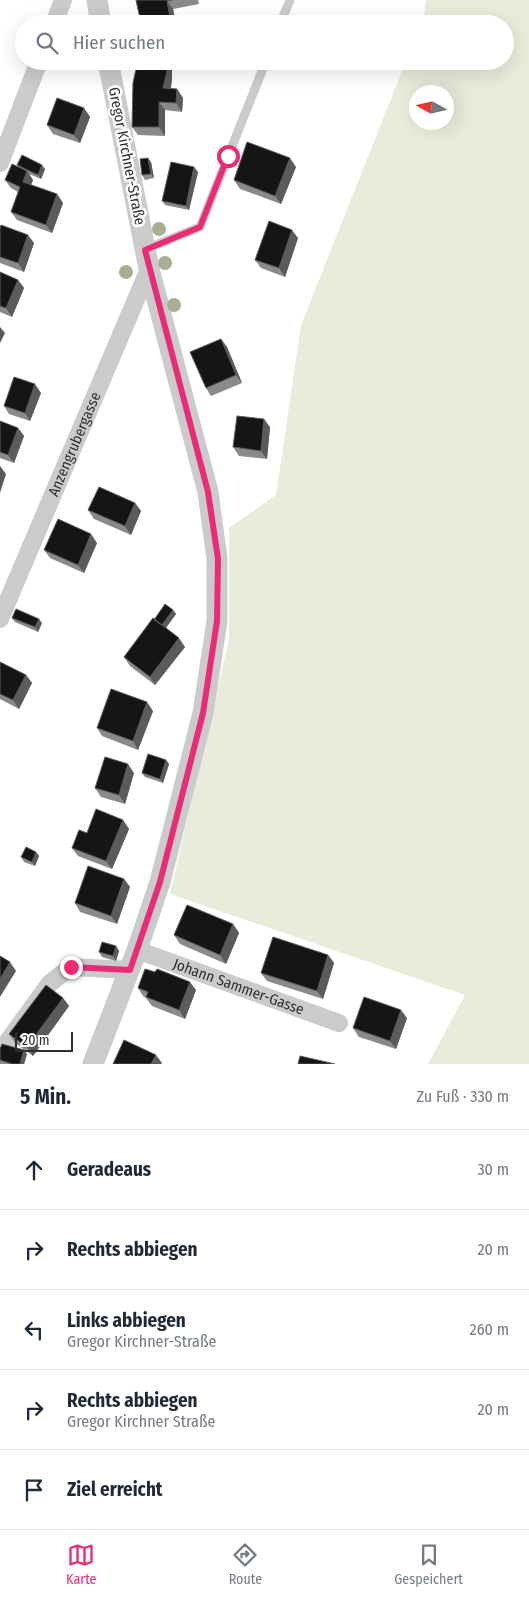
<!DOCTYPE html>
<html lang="de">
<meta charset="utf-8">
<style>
body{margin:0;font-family:"Fira Sans Condensed",sans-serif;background:#f6f6f7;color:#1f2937}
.compass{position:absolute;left:409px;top:85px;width:45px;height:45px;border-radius:50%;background:#fff;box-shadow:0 5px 20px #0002;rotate:278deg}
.scale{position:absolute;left:15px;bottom:12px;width:58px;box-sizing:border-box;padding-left:5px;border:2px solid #2e2e2e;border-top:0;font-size:14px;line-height:18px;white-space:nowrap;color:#2e2e2e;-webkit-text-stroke:4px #fff;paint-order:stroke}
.stop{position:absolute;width:15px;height:15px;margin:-11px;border:4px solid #ea2b76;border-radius:50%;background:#fff}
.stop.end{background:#ea2b76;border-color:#fff;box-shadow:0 1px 5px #0008}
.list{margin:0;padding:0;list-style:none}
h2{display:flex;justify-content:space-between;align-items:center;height:65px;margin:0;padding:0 20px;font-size:21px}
h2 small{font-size:16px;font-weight:400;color:#747a83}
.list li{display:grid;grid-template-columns:32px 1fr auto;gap:15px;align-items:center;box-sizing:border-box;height:80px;padding:0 20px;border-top:1px solid #e0e1e3}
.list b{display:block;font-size:19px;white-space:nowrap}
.list p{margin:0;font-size:16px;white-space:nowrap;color:#747a83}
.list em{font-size:16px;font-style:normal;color:#747a83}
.icon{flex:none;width:28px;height:28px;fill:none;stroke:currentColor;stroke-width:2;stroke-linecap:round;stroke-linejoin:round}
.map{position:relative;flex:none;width:529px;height:1064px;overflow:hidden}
.search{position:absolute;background:#fff;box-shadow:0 5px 20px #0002;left:15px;right:15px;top:15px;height:55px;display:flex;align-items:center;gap:12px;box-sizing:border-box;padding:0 18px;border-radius:28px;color:#747a83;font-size:19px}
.sheet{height:465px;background:#fff}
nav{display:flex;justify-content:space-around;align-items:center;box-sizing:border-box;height:70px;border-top:1px solid #e0e1e3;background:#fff;font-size:14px;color:#747a83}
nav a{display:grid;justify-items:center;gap:2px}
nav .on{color:#ea2b76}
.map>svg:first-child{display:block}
.green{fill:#e9ecdb;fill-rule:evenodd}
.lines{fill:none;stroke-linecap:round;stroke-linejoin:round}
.service{stroke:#cbcbcb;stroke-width:9}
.minor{stroke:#cbcbcb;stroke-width:18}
.tertiary{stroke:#cbcbcb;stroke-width:21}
.tree{fill:#a8ae93}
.wall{fill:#8a8a8a}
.shaded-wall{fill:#5b5b5b}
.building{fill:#151515;stroke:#5b5b5b}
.route{stroke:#ea2b76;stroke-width:6}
.labels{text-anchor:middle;stroke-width:5;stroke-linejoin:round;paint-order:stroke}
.street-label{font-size:15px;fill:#2e2e2e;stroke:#fff}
</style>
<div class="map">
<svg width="529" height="1064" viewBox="0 0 529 1064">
<rect width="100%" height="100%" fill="#fff"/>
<path class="green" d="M426,0H529V1064H428L465,995L170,894L229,639V528L276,495L301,325L406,61H505V24H421L424,15ZM416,92H446V122H416Z"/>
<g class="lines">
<path class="service" d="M280,24L290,0
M146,249L200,227L266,61"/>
<g class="minor">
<path d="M54,24L63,0"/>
<path d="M0,163L39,61"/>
<path id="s1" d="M0,619L149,269"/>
<path id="s2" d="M137,950L339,1023"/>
<path d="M0,1052L50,983L71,967L130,970"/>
</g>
<path class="tertiary" d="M97,0L101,24
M93,1064L137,950L160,882L203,713L217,621V559L208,492L149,269L108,61"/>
</g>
<g class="tree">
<circle cx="159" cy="229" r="7"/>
<circle cx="165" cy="263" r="7"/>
<circle cx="126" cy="272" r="7"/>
<circle cx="174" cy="305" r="7"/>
</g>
<path class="wall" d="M136,0H198L199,4L173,9L176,24H141Z
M172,67V79L171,89H177L183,98L182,112L165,110V136L138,135L132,127Z
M84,108L90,117L80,143L53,134L47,125Z
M151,162L154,178L145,180L142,175Z
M17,165L45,169L41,179L29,174L33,180L31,185L57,194L63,203L52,233L17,220L11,212L18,192L11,188L5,180L18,167Z
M194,167L198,172L189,210L165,205L162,201Z
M296,167L281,204L240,189L234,180Z
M0,228L34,243L24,272L0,263Z
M298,238L285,277L261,268L255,260Z
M0,272L18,280L24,288L12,317L0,312Z
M221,339L227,347L242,383L211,396L206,388Z
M41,393L30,421L9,414L4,406Z
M0,421L18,428L24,436L14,463L0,458Z
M270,427L267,459L239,456L233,447Z
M135,503L141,511L131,535L94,519L88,510Z
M97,543L84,573L50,558L44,550Z
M173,610L176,614L166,628L185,647L155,685L130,666L124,657L154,619Z
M12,618L42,623L38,632L15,622Z
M0,662L26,675L32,683L19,709L0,699Z
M153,711L138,750L102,736L97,728Z
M166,760L169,764L163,783L145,777L142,773Z
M134,773L125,804L101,797L95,788Z
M123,820L129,829L112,869L78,856L72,848L87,833Z
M36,852L39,856L35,866L24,862L21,857Z
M124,879L130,887L117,924L80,912L75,903Z
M233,924L239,933L226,964L180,944L174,935Z
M116,946L119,951L116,961L102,957L99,952Z
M328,955L334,963L323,999L267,981L261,973Z
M138,988L196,990L185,1019L152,1006L146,998L143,996Z
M63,998L69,1006L33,1056L15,1043L9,1034Z
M407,1018L396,1049L359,1037L353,1028Z
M0,1049L27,1054L24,1064H0Z"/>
<path class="shaded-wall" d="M167,1L173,9L176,24H175L170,17Z
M166,61H171L172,67V79L169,97L163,88Z
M177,89L183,98L182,112L176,103Z
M159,102L165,110V136L159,127Z
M84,108L90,117L80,143L74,135Z
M148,158L151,162L154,178L151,174Z
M290,158L296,167L281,204L275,196Z
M42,165L45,169L41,179L38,175Z
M194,167L198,172L189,210L186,206Z
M27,171L33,180L29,190L23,182Z
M57,194L63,203L52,233L46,225Z
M292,230L298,238L285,277L279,268Z
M28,235L34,243L24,272L18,263Z
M18,280L24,288L12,317L6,308Z
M0,327L5,333L0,343Z
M221,339L227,347L242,383L236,375Z
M35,384L41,393L30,421L25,413Z
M264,419L270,427L267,459L261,451Z
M18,428L24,436L14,463L8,455Z
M0,466L6,474L0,493Z
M135,503L141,511L131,535L125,526Z
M91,534L97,543L84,573L78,565Z
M173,610L176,614L165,629L162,625Z
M39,619L42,623L38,632L35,627Z
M179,638L185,647L155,685L150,677Z
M26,675L32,683L19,709L13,700Z
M147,702L153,711L138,750L133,741Z
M166,760L169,764L163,783L160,779Z
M128,764L134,773L125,804L119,795Z
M123,820L129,829L112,869L106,861Z
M36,852L39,856L35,866L32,862Z
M124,879L130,887L117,924L111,916Z
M233,924L239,933L226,964L220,955Z
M116,946L119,951L116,961L113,956Z
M328,955L334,963L323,999L317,991Z
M10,962L16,971L0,997V979Z
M190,982L196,990L185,1019L179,1010Z
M63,998L69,1006L33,1056L27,1047Z
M401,1010L407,1018L396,1049L390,1041Z
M24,1050L27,1054L24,1064H20Z
M156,1055L162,1063L161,1064H151Z"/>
<path class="building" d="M136,0H172L167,1L170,17L141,23Z
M136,61H166L167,71L163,88L177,89L176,103L159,102V127H132L133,83L137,64Z
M57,98L84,108L74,135L47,125Z
M247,142L290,158L275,196L234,180Z
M22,155L42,165L38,175L17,165Z
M148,158L151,174L142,175L140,159Z
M171,162L194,167L186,206L162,201Z
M12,164L27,171L23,182L57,194L46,225L11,212L20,187L5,180Z
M269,221L292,230L279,268L255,260Z
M1,225L28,235L18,263L0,257V228Z
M0,272L18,280L6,308L0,306Z
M221,339L236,375L206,388L190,352Z
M14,377L35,384L25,413L4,406Z
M237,416L264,419L261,451L233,447Z
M0,421L18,428L8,455L0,452Z
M99,487L135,503L125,526L88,510Z
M58,519L91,534L78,565L44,550Z
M165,604L173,610L162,625L154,620Z
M16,609L39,619L35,627L12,618Z
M153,618L179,638L150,677L124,657Z
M0,662L26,675L13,700L0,694Z
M111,689L147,702L133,741L97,728Z
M148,754L166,760L160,779L142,773Z
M105,757L128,764L119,795L95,788Z
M96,809L123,820L106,861L72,848L79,830L87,833Z
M26,847L36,852L32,862L21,857Z
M88,866L124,879L111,916L75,903Z
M187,905L233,924L220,955L174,935Z
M273,937L328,955L317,991L261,973Z
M102,942L116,946L113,956L99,952Z
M0,956L10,962L0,979Z
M145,969L155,972L157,969L190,982L179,1010L146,997L148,992L138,988Z
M46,985L63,998L27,1047L9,1034Z
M364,997L401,1010L390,1041L353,1028Z
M124,1040L156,1055L151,1064H113Z
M2,1044L24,1050L20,1064H12L0,1060V1049Z
M300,1056L335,1064H298Z"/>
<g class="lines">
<path class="route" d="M71,967L130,970L160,882L203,713L217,621L218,559L208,492L145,250L200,227L228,156"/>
</g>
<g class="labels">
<g class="street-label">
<text transform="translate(127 156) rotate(79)" y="5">Gregor Kirchner-Straße</text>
<text dy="5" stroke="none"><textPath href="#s1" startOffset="190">Anzengrubergasse</textPath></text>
<text dy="5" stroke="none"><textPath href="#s2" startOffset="108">Johann Sammer-Gasse</textPath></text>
</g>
</g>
</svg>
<svg class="compass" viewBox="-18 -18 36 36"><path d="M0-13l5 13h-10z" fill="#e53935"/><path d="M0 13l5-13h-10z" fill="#747a83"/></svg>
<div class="scale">20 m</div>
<div class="stop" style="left:228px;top:156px"></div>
<div class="stop end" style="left:71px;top:967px"></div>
<div class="search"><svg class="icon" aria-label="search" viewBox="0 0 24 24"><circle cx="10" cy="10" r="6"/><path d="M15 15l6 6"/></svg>Hier suchen</div>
</div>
<section class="sheet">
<h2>5 Min.<small>Zu Fuß · 330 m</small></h2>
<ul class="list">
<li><svg class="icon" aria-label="ahead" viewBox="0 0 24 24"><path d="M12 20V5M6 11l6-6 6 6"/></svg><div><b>Geradeaus</b></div><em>30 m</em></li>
<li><svg class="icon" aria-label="right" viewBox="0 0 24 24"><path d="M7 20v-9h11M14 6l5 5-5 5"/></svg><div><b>Rechts abbiegen</b></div><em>20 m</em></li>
<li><svg class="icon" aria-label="left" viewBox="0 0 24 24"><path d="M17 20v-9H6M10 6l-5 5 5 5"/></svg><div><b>Links abbiegen</b><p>Gregor Kirchner-Straße</p></div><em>260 m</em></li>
<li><svg class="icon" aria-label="right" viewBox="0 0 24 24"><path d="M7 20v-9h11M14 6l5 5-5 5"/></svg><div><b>Rechts abbiegen</b><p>Gregor Kirchner Straße</p></div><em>20 m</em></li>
<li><svg class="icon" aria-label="arrive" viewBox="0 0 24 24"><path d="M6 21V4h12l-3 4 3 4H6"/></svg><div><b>Ziel erreicht</b></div></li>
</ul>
</section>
<nav>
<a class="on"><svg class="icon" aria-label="map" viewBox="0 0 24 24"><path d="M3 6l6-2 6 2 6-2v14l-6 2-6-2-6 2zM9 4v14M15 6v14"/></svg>Karte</a>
<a><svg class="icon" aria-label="directions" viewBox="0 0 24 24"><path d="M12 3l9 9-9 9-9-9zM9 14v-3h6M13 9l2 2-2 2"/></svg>Route</a>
<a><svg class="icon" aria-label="saved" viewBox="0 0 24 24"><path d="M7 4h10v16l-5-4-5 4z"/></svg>Gespeichert</a>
</nav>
